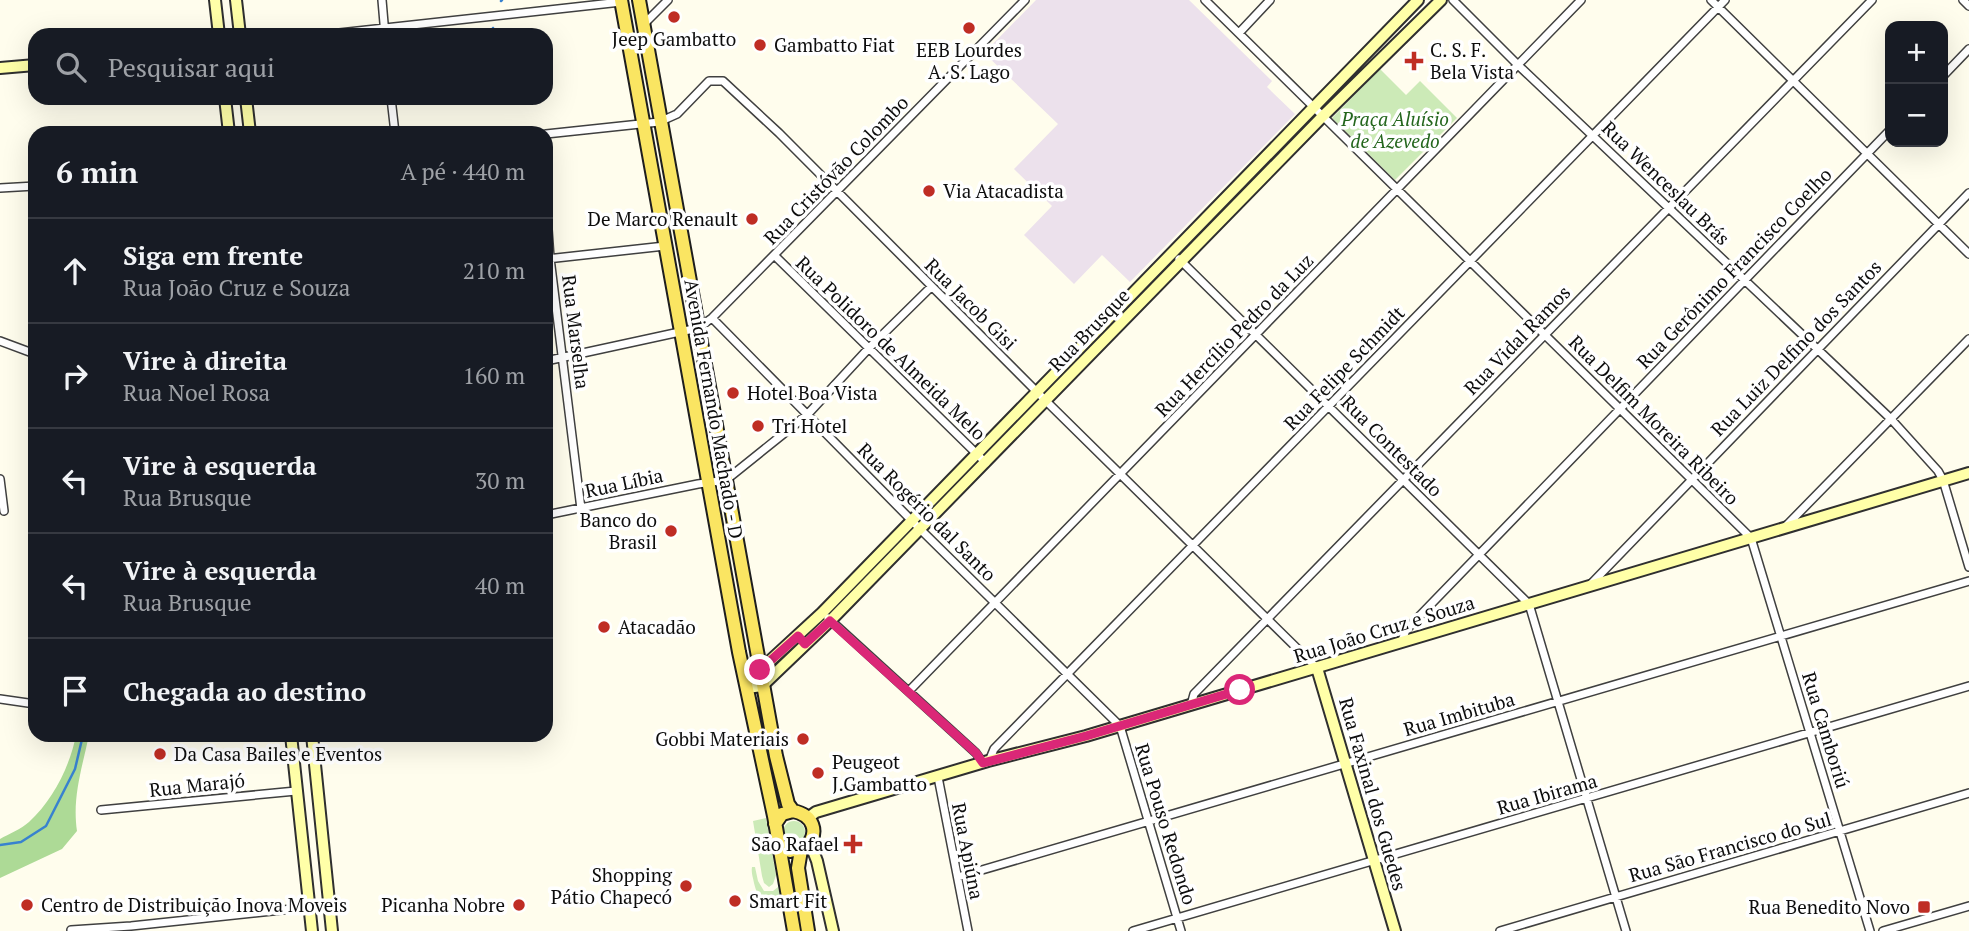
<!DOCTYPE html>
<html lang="pt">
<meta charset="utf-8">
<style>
body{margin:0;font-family:"PT Serif",serif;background:#20242c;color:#f1f3f6}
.controls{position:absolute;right:21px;top:21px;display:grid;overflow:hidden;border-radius:14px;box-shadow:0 7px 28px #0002}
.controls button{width:63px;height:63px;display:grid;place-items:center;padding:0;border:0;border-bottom:2px solid #363941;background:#171b24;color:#f1f3f6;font:35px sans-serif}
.stop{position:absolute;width:21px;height:21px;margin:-16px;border:5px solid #db2777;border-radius:50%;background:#fff}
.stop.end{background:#db2777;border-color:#fff;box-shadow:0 2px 7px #0008}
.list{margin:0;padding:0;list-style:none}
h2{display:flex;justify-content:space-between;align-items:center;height:91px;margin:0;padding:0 28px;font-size:30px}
h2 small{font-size:23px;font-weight:400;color:#9ea1a6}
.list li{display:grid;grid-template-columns:46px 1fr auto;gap:21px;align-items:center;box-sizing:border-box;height:105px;padding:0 28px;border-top:2px solid #363941}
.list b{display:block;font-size:26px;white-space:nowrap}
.list p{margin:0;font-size:23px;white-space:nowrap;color:#9ea1a6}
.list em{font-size:23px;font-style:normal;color:#9ea1a6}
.icon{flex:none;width:38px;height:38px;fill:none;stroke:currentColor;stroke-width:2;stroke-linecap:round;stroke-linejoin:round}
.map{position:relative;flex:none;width:1969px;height:931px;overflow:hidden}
.search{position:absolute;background:#171b24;box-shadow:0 7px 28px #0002;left:28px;top:28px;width:525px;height:77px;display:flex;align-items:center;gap:18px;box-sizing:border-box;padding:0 24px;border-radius:21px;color:#9ea1a6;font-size:26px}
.panel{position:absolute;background:#171b24;box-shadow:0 7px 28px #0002;left:28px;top:126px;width:525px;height:616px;border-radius:21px}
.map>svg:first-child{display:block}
.industrial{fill:#ece1ec}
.green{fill:#cceab7}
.forest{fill:#adda96}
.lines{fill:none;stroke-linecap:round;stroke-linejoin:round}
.stream{stroke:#3882cf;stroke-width:2.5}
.street-casing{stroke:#404040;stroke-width:10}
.secondary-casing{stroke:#2f2f2f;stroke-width:14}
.primary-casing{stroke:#1e1e1e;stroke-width:16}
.street{stroke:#fff;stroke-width:7}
.secondary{stroke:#ffffa8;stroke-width:10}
.primary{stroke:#fae562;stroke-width:12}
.route{stroke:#db2777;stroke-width:9}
.poi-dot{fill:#bf2d24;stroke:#fff;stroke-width:2.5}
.labels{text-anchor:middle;stroke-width:7;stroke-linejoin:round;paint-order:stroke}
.poi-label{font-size:19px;fill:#0d0d0d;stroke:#fff;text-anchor:start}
.park-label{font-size:19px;font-style:italic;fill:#24661d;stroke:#fff}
.street-label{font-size:19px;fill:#0d0d0d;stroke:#fff}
</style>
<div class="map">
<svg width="1969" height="931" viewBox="0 0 1969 931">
<rect width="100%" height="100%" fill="#fffded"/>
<path class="industrial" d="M1036,0H1189L1272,81L1267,87L1295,114L1130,282L1102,255L1074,284L1024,235L1052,206L1014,169L1058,124L984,53Z"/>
<path class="green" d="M1380,69L1406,95L1420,81L1457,118L1395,180L1332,118Z
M766,818L776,875L773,884L769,887L764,883L762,876L753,821Z
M783 832a11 11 0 1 1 22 0a11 11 0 1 1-22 0Z
M752,867H755L758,881L764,891H773L778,887L782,905C764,906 758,900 754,883C753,877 751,873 752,867Z"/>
<path class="forest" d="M76,735H89C82,768 72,798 77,831L62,849L0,878V839C9,834 21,829 29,822C53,800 70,766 76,735Z"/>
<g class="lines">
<path class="stream" d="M501,1L502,0
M490,35L493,28
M0,845L21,842L46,826L75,769L83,735"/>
<g class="street-casing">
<path id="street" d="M382,0L385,35
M1205,0L1751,538L1870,931
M1453,0L1518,65L1891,419L1938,471L1943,480L1969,567
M1711,0L1969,254
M1963,0L1969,6
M644,24L668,0
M1239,33L1270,0
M321,35L621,2
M1943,76L1969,49
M391,98L395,133
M546,134L659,122L677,114L709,81H723L779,133L1045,400L1317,668
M0,188L35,186
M546,201L550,258L581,509
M774,255L986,463
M547,259L665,246
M1179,259L1529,604L1626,931
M712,318L920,529L1120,726L1181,931
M0,341L35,354
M546,361L698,328L712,318L1025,0
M0,479L4,511
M546,515L698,484L726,480L807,415L869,348L931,287
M1786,526L1969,339
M1590,585L1969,193
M828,618L976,753L983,763
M1401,643L1406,630L1890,130
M909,691L1581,0
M0,699L35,704
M1191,705L1194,694L1872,0
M989,761L994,749L1725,0
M938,777L968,931
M101,810L296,791
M958,877L1969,581
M71,930L131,926L329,905
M1133,931L1969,686
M1500,931L1969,793
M1883,931L1969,906"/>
</g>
<g class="secondary-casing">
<path id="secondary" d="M215,0L219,35
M236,0L240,35
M0,68L35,65
M225,98L229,133
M246,98L250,133
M1317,668L1395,931
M744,673L760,670L822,613L1418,0
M747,688L762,686L830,621L1323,116L1441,0
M291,735L312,931
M312,735L332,931
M809,817L816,812L988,761L1086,736L1969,473
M810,843L817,861L833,931"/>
</g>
<g class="primary-casing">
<path id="primary" d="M621,0L739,652L774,816L794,931
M639,0L776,756L788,804L793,811
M775,824L782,814L793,811C813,815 820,832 806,847L790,851L779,845
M801,850L798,868L808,931"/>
</g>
<use href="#street" class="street"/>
<use href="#secondary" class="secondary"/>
<use href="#primary" class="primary"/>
</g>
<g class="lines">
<path class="route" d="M760,670L798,636L805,644L830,621L976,753L983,763L1086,736L1240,690"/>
</g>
<g class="poi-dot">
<circle cx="674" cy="17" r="7"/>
<circle cx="969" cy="28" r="7"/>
<circle cx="760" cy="45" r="7"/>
<path d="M1410.5 50.5h7v7h7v7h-7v7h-7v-7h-7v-7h7z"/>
<circle cx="929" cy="191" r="7"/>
<circle cx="752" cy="219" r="7"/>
<circle cx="733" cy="393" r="7"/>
<circle cx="758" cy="426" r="7"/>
<circle cx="671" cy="531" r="7"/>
<circle cx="604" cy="627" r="7"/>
<circle cx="803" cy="739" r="7"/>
<circle cx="160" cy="754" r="7"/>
<circle cx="818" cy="773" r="7"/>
<path d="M849.5 833.5h7v7h7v7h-7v7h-7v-7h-7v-7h7z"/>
<circle cx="686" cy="886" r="7"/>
<circle cx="735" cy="901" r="7"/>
<circle cx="27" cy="905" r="7"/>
<circle cx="519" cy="905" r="7"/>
<rect x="1917" y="900" width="14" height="14" rx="3.5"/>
</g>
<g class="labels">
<g class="poi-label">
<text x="674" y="46" text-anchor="middle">Jeep Gambatto</text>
<text x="774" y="52">Gambatto Fiat</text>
<text x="969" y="57" text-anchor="middle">EEB Lourdes<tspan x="969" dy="22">A. S. Lago</tspan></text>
<text x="1430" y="57">C. S. F.<tspan x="1430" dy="22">Bela Vista</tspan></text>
<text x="943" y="198">Via Atacadista</text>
<text x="738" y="226" text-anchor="end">De Marco Renault</text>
<text x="747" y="400">Hotel Boa Vista</text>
<text x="772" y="433">Tri Hotel</text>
<text x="657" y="527" text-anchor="end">Banco do<tspan x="657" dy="22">Brasil</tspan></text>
<text x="618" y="634">Atacadão</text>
<text x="789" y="746" text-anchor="end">Gobbi Materiais</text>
<text x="174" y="761">Da Casa Bailes e Eventos</text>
<text x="832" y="769">Peugeot<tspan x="832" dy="22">J.Gambatto</tspan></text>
<text x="839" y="851" text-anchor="end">São Rafael</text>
<text x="672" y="882" text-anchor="end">Shopping<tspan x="672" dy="22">Pátio Chapecó</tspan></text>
<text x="749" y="908">Smart Fit</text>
<text x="41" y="912">Centro de Distribuição Inova Moveis</text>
<text x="505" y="912" text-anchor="end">Picanha Nobre</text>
<text x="1910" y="914" text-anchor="end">Rua Benedito Novo</text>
</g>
<g class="park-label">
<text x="1395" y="126">Praça Aluísio<tspan x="1395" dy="22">de Azevedo</tspan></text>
</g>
<g class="street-label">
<text transform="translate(836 170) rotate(-46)" y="7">Rua Cristóvão Colombo</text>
<text transform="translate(1666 183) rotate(44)" y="7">Rua Wenceslau Brás</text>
<text transform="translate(1734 268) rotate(-46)" y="7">Rua Gerônimo Francisco Coelho</text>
<text transform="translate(971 304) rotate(45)" y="7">Rua Jacob Gisi</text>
<text transform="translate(1089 330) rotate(-46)" y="7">Rua Brusque</text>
<text transform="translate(576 332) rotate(83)" y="7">Rua Marselha</text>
<text transform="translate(1234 335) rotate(-46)" y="7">Rua Hercílio Pedro da Luz</text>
<text transform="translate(1517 340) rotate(-46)" y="7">Rua Vidal Ramos</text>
<text transform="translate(891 348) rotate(44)" y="7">Rua Polidoro de Almeida Melo</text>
<text transform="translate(1796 348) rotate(-46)" y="7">Rua Luiz Delfino dos Santos</text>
<text transform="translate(1344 368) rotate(-46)" y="7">Rua Felipe Schmidt</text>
<text transform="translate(714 409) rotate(80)" y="7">Avenida Fernando Machado - D</text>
<text transform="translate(1654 420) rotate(45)" y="7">Rua Delfim Moreira Ribeiro</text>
<text transform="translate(1392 446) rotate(45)" y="7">Rua Contestado</text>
<text transform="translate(624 483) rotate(-12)" y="7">Rua Líbia</text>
<text transform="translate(927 512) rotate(45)" y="7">Rua Rogério dal Santo</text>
<text transform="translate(1384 629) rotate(-17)" y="7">Rua João Cruz e Souza</text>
<text transform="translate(1459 714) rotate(-16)" y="7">Rua Imbituba</text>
<text transform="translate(1826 730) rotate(73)" y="7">Rua Camboriú</text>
<text transform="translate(197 785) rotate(-6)" y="7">Rua Marajó</text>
<text transform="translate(1373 794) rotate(74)" y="7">Rua Faxinal dos Guedes</text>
<text transform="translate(1547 794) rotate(-16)" y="7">Rua Ibirama</text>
<text transform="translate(1166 824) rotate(73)" y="7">Rua Pouso Redondo</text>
<text transform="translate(1730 847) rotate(-16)" y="7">Rua São Francisco do Sul</text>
<text transform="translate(968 851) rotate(79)" y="7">Rua Apiúna</text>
</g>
</g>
</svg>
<div class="controls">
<button>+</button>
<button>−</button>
</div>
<div class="stop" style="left:1240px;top:690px"></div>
<div class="stop end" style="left:760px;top:670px"></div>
<div class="search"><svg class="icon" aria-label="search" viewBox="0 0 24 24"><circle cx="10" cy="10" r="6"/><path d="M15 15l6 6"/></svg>Pesquisar aqui</div>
<section class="panel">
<h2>6 min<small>A pé · 440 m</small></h2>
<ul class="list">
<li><svg class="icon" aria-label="ahead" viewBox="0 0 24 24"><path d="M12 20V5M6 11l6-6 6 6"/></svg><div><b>Siga em frente</b><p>Rua João Cruz e Souza</p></div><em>210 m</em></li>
<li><svg class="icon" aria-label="right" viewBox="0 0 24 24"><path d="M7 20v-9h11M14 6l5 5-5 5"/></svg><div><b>Vire à direita</b><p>Rua Noel Rosa</p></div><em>160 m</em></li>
<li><svg class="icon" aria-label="left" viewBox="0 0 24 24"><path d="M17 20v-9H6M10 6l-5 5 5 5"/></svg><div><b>Vire à esquerda</b><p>Rua Brusque</p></div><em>30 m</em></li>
<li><svg class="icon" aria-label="left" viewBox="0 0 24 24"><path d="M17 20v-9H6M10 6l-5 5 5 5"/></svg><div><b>Vire à esquerda</b><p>Rua Brusque</p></div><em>40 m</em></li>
<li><svg class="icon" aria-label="arrive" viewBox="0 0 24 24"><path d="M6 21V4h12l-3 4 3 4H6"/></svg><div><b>Chegada ao destino</b></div></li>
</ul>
</section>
</div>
